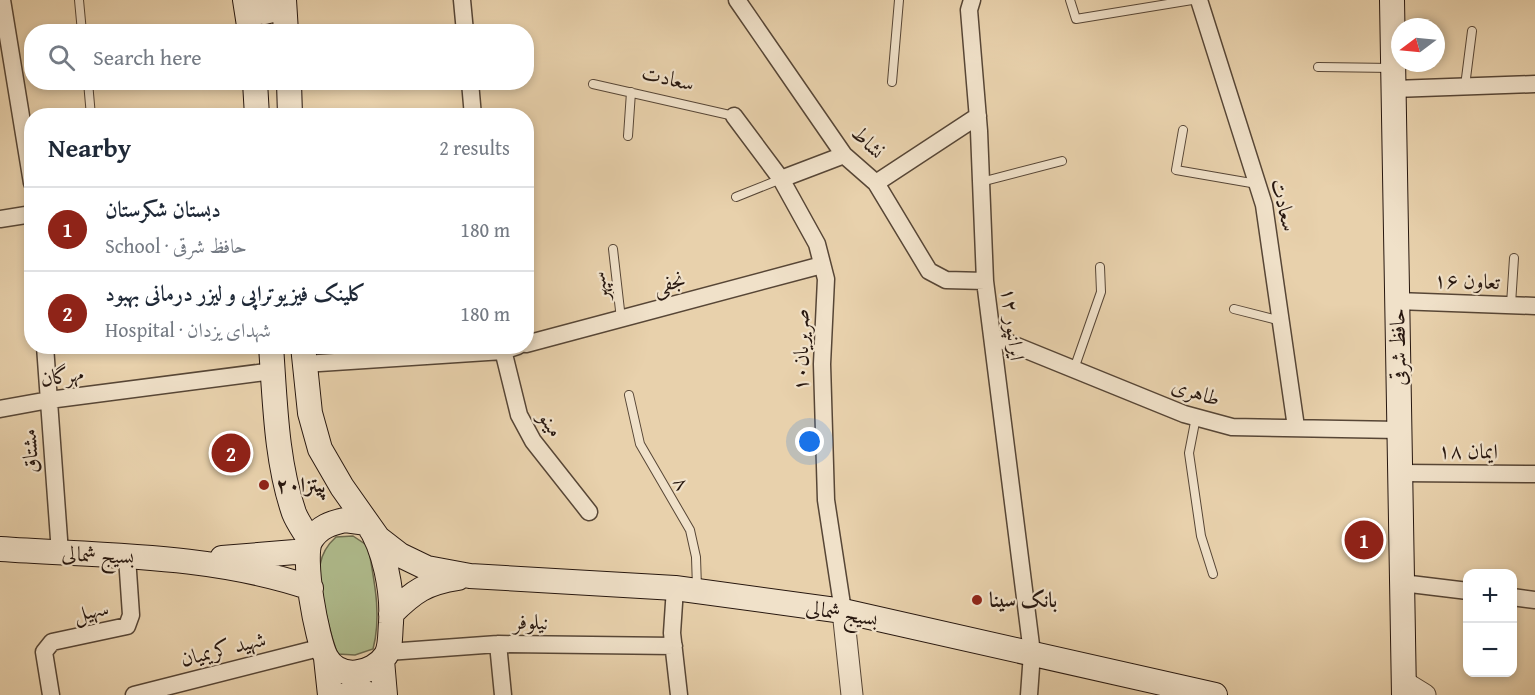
<!DOCTYPE html>
<meta charset="utf-8">
<style>
body{margin:0;font-family:"Gentium Book Plus",Amiri,serif;background:#f6f6f7;color:#1f2937}
.controls{position:absolute;right:18px;bottom:18px;display:grid;overflow:hidden;border-radius:12px;box-shadow:0 3px 9px #0003}
.controls button{width:54px;height:54px;display:grid;place-items:center;padding:0;border:0;border-bottom:2px solid #e0e1e3;background:#fff;color:#1f2937;font:30px sans-serif}
.compass{position:absolute;left:1391px;top:18px;width:54px;height:54px;border-radius:50%;background:#fff;box-shadow:0 3px 9px #0003;rotate:254deg}
.you{position:absolute;left:810px;top:442px;width:21px;height:21px;margin:-15px;border:4px solid #fff;border-radius:50%;background:#1a73e8;box-shadow:0 0 0 9px #1a73e833}
.badge{display:grid;place-items:center;width:39px;height:39px;border-radius:50%;background:#8f2418;color:#fff;font-size:20px;font-weight:700}
.pin{position:absolute;translate:-50% -50%;border:3px solid #fff;box-shadow:0 2px 6px #0006}
.list{margin:0;padding:0;list-style:none}
h2{display:flex;justify-content:space-between;align-items:center;height:78px;margin:0;padding:0 24px;font-size:26px}
h2 small{font-size:20px;font-weight:400;color:#747a83}
.list li{display:grid;grid-template-columns:39px 1fr auto;gap:18px;align-items:center;box-sizing:border-box;height:84px;padding:0 24px;border-top:2px solid #e0e1e3}
.list b{display:block;font-size:22px;white-space:nowrap}
.list p{margin:0;font-size:20px;white-space:nowrap;color:#747a83}
.list em{font-size:20px;font-style:normal;color:#747a83}
.icon{flex:none;width:33px;height:33px;fill:none;stroke:currentColor;stroke-width:2;stroke-linecap:round;stroke-linejoin:round}
.map{position:relative;flex:none;width:1535px;height:695px;overflow:hidden}
.search{position:absolute;background:#fff;box-shadow:0 3px 9px #0003;left:24px;top:24px;width:510px;height:66px;display:flex;align-items:center;gap:15px;box-sizing:border-box;padding:0 21px;border-radius:24px;color:#747a83;font-size:22px}
.panel{position:absolute;background:#fff;box-shadow:0 3px 9px #0003;left:24px;top:108px;width:510px;height:246px;border-radius:24px}
.map>svg:first-child{display:block}
.green{fill:#b0bd8e;stroke:#6c6a4e;stroke-width:1.5}
.lines{fill:none;stroke-linecap:round;stroke-linejoin:round}
.service-casing{stroke:#574636;stroke-width:10}
.minor-casing{stroke:#574636;stroke-width:19}
.tertiary-casing{stroke:#574636;stroke-width:23}
.secondary-casing{stroke:#27170f;stroke-width:26}
.service{stroke:#f0e1c9;stroke-width:8}
.minor{stroke:#f0e1c9;stroke-width:16}
.tertiary{stroke:#f0e1c9;stroke-width:21}
.secondary{stroke:#f0e1c9;stroke-width:24}
.poi-dot{fill:#8f2418;stroke:#f0e1c9;stroke-width:2}
.labels{text-anchor:middle;stroke-width:4.5;stroke-linejoin:round;paint-order:stroke}
.street-label{font-size:21px;fill:#27170f;stroke:#f0e1c9}
.poi-label{font-size:21px;font-weight:bold;fill:#27170f;stroke:#f0e1c9;text-anchor:start}
</style>
<div class="map">
<svg width="1535" height="695" viewBox="0 0 1535 695">
<rect width="100%" height="100%" fill="#e8d1ac"/>
<filter id="stains"><feTurbulence type="fractalNoise" baseFrequency=".00333" numOctaves="4"/><feColorMatrix values="0 0 0 0 .2 0 0 0 0 .09 0 0 0 0 .02 0 0 0 .5 -.17"/></filter>
<radialGradient id="worn" r=".72"><stop offset=".6" stop-color="#630" stop-opacity="0"/><stop offset="1" stop-color="#630" stop-opacity=".3"/></radialGradient>
<path class="green" d="M353,536L368,546C374,580 382,615 373,649L355,655L338,654C331,638 317,582 320,565C322,553 327,545 336,537Z"/>
<g class="lines">
<g class="service-casing">
<path id="service" d="M79,0L82,32
M1070,0L1076,19L1192,0
M1318,67L1393,68
M88,82L91,116
M892,82L899,0
M593,84L734,116
M1465,86L1472,31
M1183,130L1176,170L1257,184
M628,136L631,92
M981,182L1062,161
M736,197L781,179
M613,249L621,319
M1511,304L1514,258
M1234,309L1281,321
M1074,369L1101,292L1100,267
M629,395L640,444L690,530L696,557L697,588
M1196,417L1189,453L1201,536L1213,574"/>
</g>
<g class="minor-casing">
<path id="minor" d="M2,0L32,183
M462,0L465,32
M737,0L844,155L876,183L929,271L946,280L985,281
M972,0L969,10L979,131L985,281L1032,653L1029,695
M1199,0L1264,205L1296,427
M470,82L473,116
M1394,89L1535,84
M734,116L781,179L817,244L826,279L822,364L826,500L843,611
M781,179L844,155
M876,183L978,116
M0,219L32,214
M1397,301L1535,306
M992,336L1184,414L1232,427L1399,430
M526,344L822,265
M45,346L60,553
M502,346L519,415L533,441L589,512
M304,364L503,351L518,346
M0,409L49,400L273,371
M1400,473L1535,474
M1402,583L1468,591
M675,588L672,633L679,695
M1512,597L1535,600
M498,644L503,695
M388,652L498,644L674,646
M51,695L44,652L52,642L127,626L131,615L127,557
M134,695L323,647"/>
</g>
<g class="tertiary-casing">
<path id="tertiary" d="M843,611L852,695
M1404,682L1425,695"/>
</g>
<g class="secondary-casing">
<path id="secondary" d="M245,0L250,32
M284,0L286,32
M1392,0L1404,695
M246,4C259,16 273,14 283,0
M255,82L257,116
M289,82L290,116
M271,346C275,401 276,461 294,513C298,523 305,532 310,541
M303,346L310,413L320,449L342,487L378,538L400,555L427,568L470,576L675,588L843,611L1215,695
M345,520L367,523C385,548 393,592 391,623C390,632 391,647 386,655C373,675 339,681 326,657C317,640 301,556 311,540C319,527 331,523 345,520Z
M0,549C105,556 211,554 311,588
M222,558L307,551
M391,614C414,591 426,583 458,578
M326,658L330,695
M382,660L385,695
M346,695L359,691L371,695"/>
</g>
<use href="#service" class="service"/>
<use href="#minor" class="minor"/>
<use href="#tertiary" class="tertiary"/>
<use href="#secondary" class="secondary"/>
</g>
<g class="poi-dot">
<circle cx="264" cy="485" r="6"/>
<circle cx="977" cy="600" r="6"/>
</g>
<g class="labels">
<g class="street-label">
<text transform="translate(668 78) rotate(13)" y="7">سعادت</text>
<text transform="translate(868 142) rotate(46)" y="7">نشاط</text>
<text transform="translate(1284 205) rotate(76)" y="7">سعادت</text>
<text transform="translate(1467 281) rotate(2)" y="7">تعاون ۱۶</text>
<text transform="translate(669 283) rotate(-15)" y="7">نجفی</text>
<text transform="translate(599 286) rotate(-96)" y="7">سپهر</text>
<text transform="translate(1013 324) rotate(83)" y="7">ایرانپور ۱۲</text>
<text transform="translate(1398 347) rotate(-91)" y="7">حافظ شرقی</text>
<text transform="translate(801 350) rotate(-89)" y="7">صریریان۱۰</text>
<text transform="translate(62 376) rotate(-8)" y="7">مهرگان</text>
<text transform="translate(1196 392) rotate(18)" y="7">طاهری</text>
<text transform="translate(551 424) rotate(58)" y="7">مینو</text>
<text transform="translate(30 451) rotate(-94)" y="7">مشتاق</text>
<text transform="translate(1468 451) rotate(1)" y="7">ایمان ۱۸</text>
<text transform="translate(682 483) rotate(59)" y="7">۸</text>
<text transform="translate(98 555) rotate(3)" y="7">بسیج شمالی</text>
<text transform="translate(91 611) rotate(-12)" y="7">سهیل</text>
<text transform="translate(842 613) rotate(10)" y="7">بسیج شمالی</text>
<text transform="translate(531 622) rotate(1)" y="7">نیلوفر</text>
<text transform="translate(223 649) rotate(-14)" y="7">شهید کریمیان</text>
</g>
<g class="poi-label">
<text x="276" y="492">پیتزا۲۰</text>
<text x="989" y="607">بانک سینا</text>
</g>
</g>
<rect width="100%" height="100%" filter="url(#stains)"/>
<rect width="100%" height="100%" fill="url(#worn)"/>
</svg>
<div class="controls">
<button>+</button>
<button>−</button>
</div>
<svg class="compass" viewBox="-18 -18 36 36"><path d="M0-13l5 13h-10z" fill="#e53935"/><path d="M0 13l5-13h-10z" fill="#747a83"/></svg>
<div class="you"></div>
<div class="pin badge" style="left:1364px;top:540px">1</div>
<div class="pin badge" style="left:231px;top:453px">2</div>
<div class="search"><svg class="icon" aria-label="search" viewBox="0 0 24 24"><circle cx="10" cy="10" r="6"/><path d="M15 15l6 6"/></svg>Search here</div>
<section class="panel">
<h2>Nearby<small>2 results</small></h2>
<ul class="list">
<li><span class="badge">1</span><div><b>دبستان شکرستان</b><p>School · حافظ شرقی</p></div><em>180 m</em></li>
<li><span class="badge">2</span><div><b>کلینک فیزیوتراپی و لیزر درمانی بهبود</b><p>Hospital · شهدای یزدان</p></div><em>180 m</em></li>
</ul>
</section>
</div>
